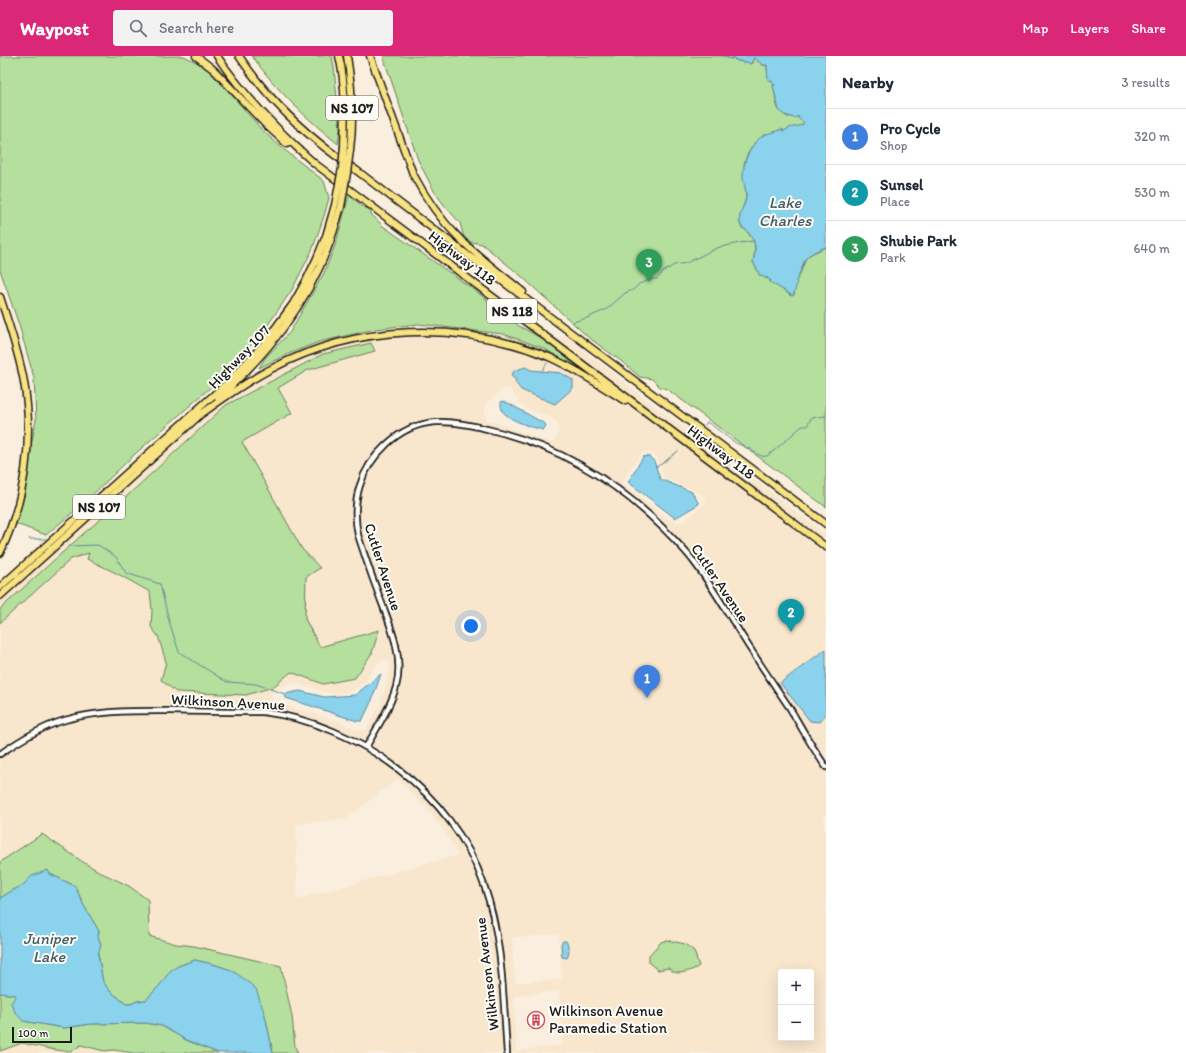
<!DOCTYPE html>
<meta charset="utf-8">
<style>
body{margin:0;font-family:Itim,sans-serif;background:#f2f2f3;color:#1f2937}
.controls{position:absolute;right:12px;bottom:12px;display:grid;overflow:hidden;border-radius:4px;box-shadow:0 4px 16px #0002}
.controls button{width:36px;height:36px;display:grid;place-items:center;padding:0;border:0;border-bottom:1px solid #e0e1e3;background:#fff;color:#1f2937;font:20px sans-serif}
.scale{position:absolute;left:12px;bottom:10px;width:60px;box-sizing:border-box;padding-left:4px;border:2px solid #1c1c1c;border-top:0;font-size:11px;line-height:14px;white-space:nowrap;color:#1c1c1c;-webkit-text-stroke:3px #fdfcf7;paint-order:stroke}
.you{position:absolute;left:471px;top:570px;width:14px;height:14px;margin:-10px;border:3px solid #fff;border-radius:50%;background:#1a73e8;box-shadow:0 0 0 6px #1a73e833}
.badge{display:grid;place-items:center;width:26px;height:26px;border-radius:50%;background:#db2777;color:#fff;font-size:13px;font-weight:700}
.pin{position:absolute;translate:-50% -33px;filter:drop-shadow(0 1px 2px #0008)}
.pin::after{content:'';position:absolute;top:21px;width:14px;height:12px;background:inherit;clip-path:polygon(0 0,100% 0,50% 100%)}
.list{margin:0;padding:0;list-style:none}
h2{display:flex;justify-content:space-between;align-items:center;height:52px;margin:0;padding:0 16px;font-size:17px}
h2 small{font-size:13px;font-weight:400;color:#747a83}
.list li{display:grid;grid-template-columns:26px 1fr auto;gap:12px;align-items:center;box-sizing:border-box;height:56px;padding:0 16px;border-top:1px solid #e0e1e3}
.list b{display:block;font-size:15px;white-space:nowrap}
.list p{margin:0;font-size:13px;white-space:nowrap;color:#747a83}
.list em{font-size:13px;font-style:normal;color:#747a83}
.icon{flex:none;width:22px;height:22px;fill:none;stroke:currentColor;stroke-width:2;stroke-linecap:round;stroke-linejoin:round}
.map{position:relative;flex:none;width:826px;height:997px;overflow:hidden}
header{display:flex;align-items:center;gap:24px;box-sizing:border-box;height:56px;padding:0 20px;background:#db2777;color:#fff}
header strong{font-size:19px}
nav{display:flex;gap:22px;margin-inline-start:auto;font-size:14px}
.search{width:280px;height:36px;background:#f2f2f3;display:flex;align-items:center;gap:10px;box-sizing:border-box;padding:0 14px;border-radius:4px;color:#747a83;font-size:15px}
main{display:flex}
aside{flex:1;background:#fff}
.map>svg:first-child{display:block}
.built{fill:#f8e6cd;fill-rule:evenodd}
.green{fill:#b4df9c;stroke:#687e5c}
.water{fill:#8bd2ec;stroke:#5f8999}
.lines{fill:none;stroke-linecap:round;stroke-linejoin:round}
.stream{stroke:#5f8999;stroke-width:1}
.minor-casing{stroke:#1c1c1c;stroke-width:8}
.highway-casing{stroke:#1c1c1c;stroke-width:9}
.minor{stroke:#fdfcf7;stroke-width:4.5}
.highway{stroke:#f8e281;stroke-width:6}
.highway-bridge-casing{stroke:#1c1c1c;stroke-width:9;stroke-linecap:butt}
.highway-bridge{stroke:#f8e281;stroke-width:6}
.labels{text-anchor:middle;stroke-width:4;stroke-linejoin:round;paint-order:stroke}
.shield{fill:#fdfcf7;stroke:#605f5e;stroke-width:1}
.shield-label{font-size:14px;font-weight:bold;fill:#1c1c1c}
.street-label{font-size:15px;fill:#1c1c1c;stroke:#fdfcf7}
.poi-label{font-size:15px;fill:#1c1c1c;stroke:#fdfcf7;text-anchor:start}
.water-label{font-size:16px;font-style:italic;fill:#435c65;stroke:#fdfcf7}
</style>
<header>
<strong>Waypost</strong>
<div class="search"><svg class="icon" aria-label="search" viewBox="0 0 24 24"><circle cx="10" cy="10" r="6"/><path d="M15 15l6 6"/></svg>Search here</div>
<nav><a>Map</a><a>Layers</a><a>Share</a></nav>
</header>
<main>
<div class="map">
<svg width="826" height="997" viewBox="0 0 826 997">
<rect width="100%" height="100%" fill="#faefde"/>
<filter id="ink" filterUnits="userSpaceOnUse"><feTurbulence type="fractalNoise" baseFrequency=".025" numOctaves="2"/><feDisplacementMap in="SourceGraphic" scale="8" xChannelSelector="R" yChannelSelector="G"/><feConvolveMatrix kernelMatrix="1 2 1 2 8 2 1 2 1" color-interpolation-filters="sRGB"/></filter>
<g filter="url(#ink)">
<path class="built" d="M444,278L569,282L631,332L826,478V593L780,627L810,665L824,661L826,655V757L824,760V772L826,774V997H298L295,991L292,960L281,910L194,890L176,888L149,879L129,830L104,818L86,808L42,778L0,806V567L71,503L90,497L87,503L118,518L150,536L152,554L151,571L158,580L166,606L161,624L273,631L291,616L323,628L355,622L372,597L378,574L320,591L305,563L306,521L320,512L302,493L242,386L292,357L278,332L308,314L374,295L323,298L226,349L114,452L84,477L0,553V538L247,325L349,282ZM525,311L531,314L549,315L512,320L514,315ZM505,332L511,334L521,348L527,353L548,360L556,365L559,370L558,378L553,387L486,363L485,355L487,346ZM647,396L652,398L657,401L663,419L666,422L701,438L706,442V445L703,449L687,463L680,467L670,464L621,426L642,397ZM383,604L389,606L391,613L387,626L379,650L367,672L363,675L354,673L345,668L312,657L273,647L271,638L283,629L296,627L329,637L350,636L366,625L376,608ZM397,723L430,756L446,778L458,799L297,843L296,768L346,763ZM559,878L562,923L515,927L512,882ZM694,895L688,916H675L668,912ZM781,916H811V982H781ZM559,935L562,989L516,995L514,940Z
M22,987L50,993L81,989L104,995L114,994L133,997H0V995Z"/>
<path class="green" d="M0,0H184L196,6L211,16L230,37L262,74L281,91L324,125L329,142L324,160L313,192L292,234L260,280L211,331L135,398L85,446L46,479L16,468L36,364L34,322L19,269L0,214Z
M252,0H332L334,11L340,73L338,88C306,62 276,34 252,0Z
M383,0H723L731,3L734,0V3L738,5H740L744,7L747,6L750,8L752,7L753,3L754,2L763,9H767C766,16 770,22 774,29H776L773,30C777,40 774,58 787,59V61C792,60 794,64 798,60V62L803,65L804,68C800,71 794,70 789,73C787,73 785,75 783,75L782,73L765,79L755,86L747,99L744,108L746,142L740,160V168L742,172L746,174L754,185L755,195L753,206L760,219L762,220L767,223L766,221H767L769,224L771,223L770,226L784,234L791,240L794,239L796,225L800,218L806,202L811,198L826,191V451L667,333L660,331L652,323L640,321L621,305L588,281L520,219L482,188L471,186L464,182L460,167L444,149L434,135L418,104Z
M349,139L363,151L369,153L371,158L383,170L476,235L519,270L545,284L581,314L543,292L503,278L418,268L375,273L319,286L288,298L259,312L265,302L290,276L324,217L336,187Z
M371,287L375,295L308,314L278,332L292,357L242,386L302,493L320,512L306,521L305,563L320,591L379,574L372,597L355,622L323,628L291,616L273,631L246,639L176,636L161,624L166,606L158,580L151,571L152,554L150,536L118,518L87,503L89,497L71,503L0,567V553L84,477L114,452L226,349L323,298Z
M42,778L86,808L104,818L129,830L148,844L149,880L176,888L194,890L281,910L292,960L295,991L298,997H273L265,959L231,914L216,909L195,904L178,910L146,944L137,945L131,948H126L110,935L103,926L98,898L101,889L98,880L99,875L84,850L75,830L50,818L32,820L23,829L10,836L0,842V806Z
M667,884L685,888L694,895L699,910C694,914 680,919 674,916C672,915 670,913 668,912L658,914L649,907V899L661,886Z
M0,937L16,939L23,965L64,972L91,968L145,967L162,970L186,984L218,997H133L114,994L104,995L81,989L71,996L50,993L22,987L0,995Z"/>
<path class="water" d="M723,0H826V191C820,193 811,197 807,201C803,205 800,219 796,225L797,228L793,240L770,226L771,224H769L767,221L766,223L762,220L759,219L758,215L753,206C757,192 756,186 747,175C744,172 740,171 740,166C738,157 745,150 746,142C747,135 743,127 743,121C743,106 750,87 764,79C769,77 776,76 782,73L783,75C785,75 787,73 789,72C795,70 801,71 804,67L798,62V60C795,63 793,62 789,60L787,61V59L785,60L779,54L773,30L775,29H774L771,24L769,25L768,24L767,11V9H763L754,2L753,3L752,6L750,8L747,6L744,7L740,5H738L734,3V1L731,3Z
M525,311L531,314L561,317L573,324V332L555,348L521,334L515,326L516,324L511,320L514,315Z
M502,345L508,347L545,368L546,370L543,374C531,371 514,366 505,358C501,355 501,350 501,346Z
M648,400L654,405L660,423L692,436L699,448L675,462L628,426L643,401Z
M826,593V655L824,661L819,666L810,665L780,627Z
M381,618L372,644L362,665H357L286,642L285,638L300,635L324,641L355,639Z
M48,814L50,818L75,830L84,850L99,875L98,880L101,889L98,898L103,926L110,935L126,948H131L137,945L146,944L160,929L170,915L178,910L195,904L216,909L231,914L243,922L256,933L265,959L273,997H218L186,984L162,970L145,967L91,968L64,972L23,965L15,956L11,947L16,939L0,937V842L10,836L23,829L32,820Z
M563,885H566C569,890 570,897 567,902L562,901L561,888Z"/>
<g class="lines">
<path class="stream" d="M573,266L587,262L607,253L625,237L633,234L639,228L652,223H657L663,216L674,209L686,207L717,192L739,187L754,185
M542,315L547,307
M705,369L707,366C717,372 726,381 736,387C740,389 745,391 750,393C757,397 761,403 769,399L802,370H807L811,362L826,360
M656,411L663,407L678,395
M29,483H46
M70,490L98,489L116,501L126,517L160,528L169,565L179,596L227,626L256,628L285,638"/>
<g class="minor-casing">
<path id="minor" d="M366,691C377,672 390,652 396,631C405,598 388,565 377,534C370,516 364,497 358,479C351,445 360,413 386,389C418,358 452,364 491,374C557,390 616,425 664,473C674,483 685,494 694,506C713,531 728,558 744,583C759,607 775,630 791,654C802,673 813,693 826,711
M0,698C20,684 41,671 65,664C100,654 135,655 171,655C202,656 233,656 263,656C358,668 453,737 484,829C503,883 503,941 507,997"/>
</g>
<g class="highway-casing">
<path id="highway" d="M196,0L213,13L265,68L287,88
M217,0C244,40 278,75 314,107L826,491
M239,0C269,45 311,84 356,114L482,210L826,468
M339,0C346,29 345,60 344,90
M347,0C352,31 354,63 350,94
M370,0L413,118C425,141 440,163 458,181C478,201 501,218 523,236
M0,241C9,269 19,297 24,326C34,383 25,445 0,497
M218,342C267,298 307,249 330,186C334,175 337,163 341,151
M197,361C221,344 245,326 271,313C356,268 460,264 549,301C576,313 600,329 625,345
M0,531L227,327L263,289L293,248L306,225L317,202L326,180L335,149
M0,540L200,359"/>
</g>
<use href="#minor" class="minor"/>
<use href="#highway" class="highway"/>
<g class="highway-bridge-casing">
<path id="highway-bridge" d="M335,149L342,112L344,90
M341,151L347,117L350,94"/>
</g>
<use href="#highway-bridge" class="highway-bridge"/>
</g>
</g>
<defs>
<g id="building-ring" transform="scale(0.9)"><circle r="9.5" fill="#fdfcf7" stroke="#d1495b" stroke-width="1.5"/><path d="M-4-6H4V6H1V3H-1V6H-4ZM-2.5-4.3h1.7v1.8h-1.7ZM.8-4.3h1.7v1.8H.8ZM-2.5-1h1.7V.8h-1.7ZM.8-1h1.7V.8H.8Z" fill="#d1495b"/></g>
</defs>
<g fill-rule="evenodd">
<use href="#building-ring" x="536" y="964"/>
</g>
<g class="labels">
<g class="shield">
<rect x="326" y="40" width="52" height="24" rx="3"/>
<rect x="487" y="243" width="50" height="24" rx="3"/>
<rect x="73" y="439" width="52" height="24" rx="3"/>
</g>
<g class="shield-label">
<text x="352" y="57">NS 107</text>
<text x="512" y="260">NS 118</text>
<text x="99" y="456">NS 107</text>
</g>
<g class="street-label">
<text transform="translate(462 202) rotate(37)" y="5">Highway 118</text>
<text transform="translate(239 301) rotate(-46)" y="5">Highway 107</text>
<text transform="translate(721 396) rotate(37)" y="5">Highway 118</text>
<text transform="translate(383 511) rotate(72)" y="5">Cutler Avenue</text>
<text transform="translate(720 527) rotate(56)" y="5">Cutler Avenue</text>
<text transform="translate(228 646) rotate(3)" y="5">Wilkinson Avenue</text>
<text transform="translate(487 918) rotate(-97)" y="5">Wilkinson Avenue</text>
</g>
<g class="poi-label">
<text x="549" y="960">Wilkinson Avenue<tspan x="549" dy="17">Paramedic Station</tspan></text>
</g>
<g class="water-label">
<text x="785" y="152">Lake<tspan x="785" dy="18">Charles</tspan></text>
<text x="49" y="888">Juniper<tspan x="49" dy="18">Lake</tspan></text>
</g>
</g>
</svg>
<div class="controls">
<button>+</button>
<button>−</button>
</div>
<div class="scale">100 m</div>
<div class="you"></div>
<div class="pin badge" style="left:647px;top:642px;background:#3f7fe0">1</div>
<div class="pin badge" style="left:791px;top:576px;background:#0f9aa8">2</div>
<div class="pin badge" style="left:649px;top:226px;background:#2e9e5b">3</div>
</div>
<aside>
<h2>Nearby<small>3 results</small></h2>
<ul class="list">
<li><span class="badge" style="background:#3f7fe0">1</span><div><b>Pro Cycle</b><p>Shop</p></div><em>320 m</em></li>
<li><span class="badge" style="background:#0f9aa8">2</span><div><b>Sunsel</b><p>Place</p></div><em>530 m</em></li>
<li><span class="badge" style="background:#2e9e5b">3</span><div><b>Shubie Park</b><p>Park</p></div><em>640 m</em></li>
</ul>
</aside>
</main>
